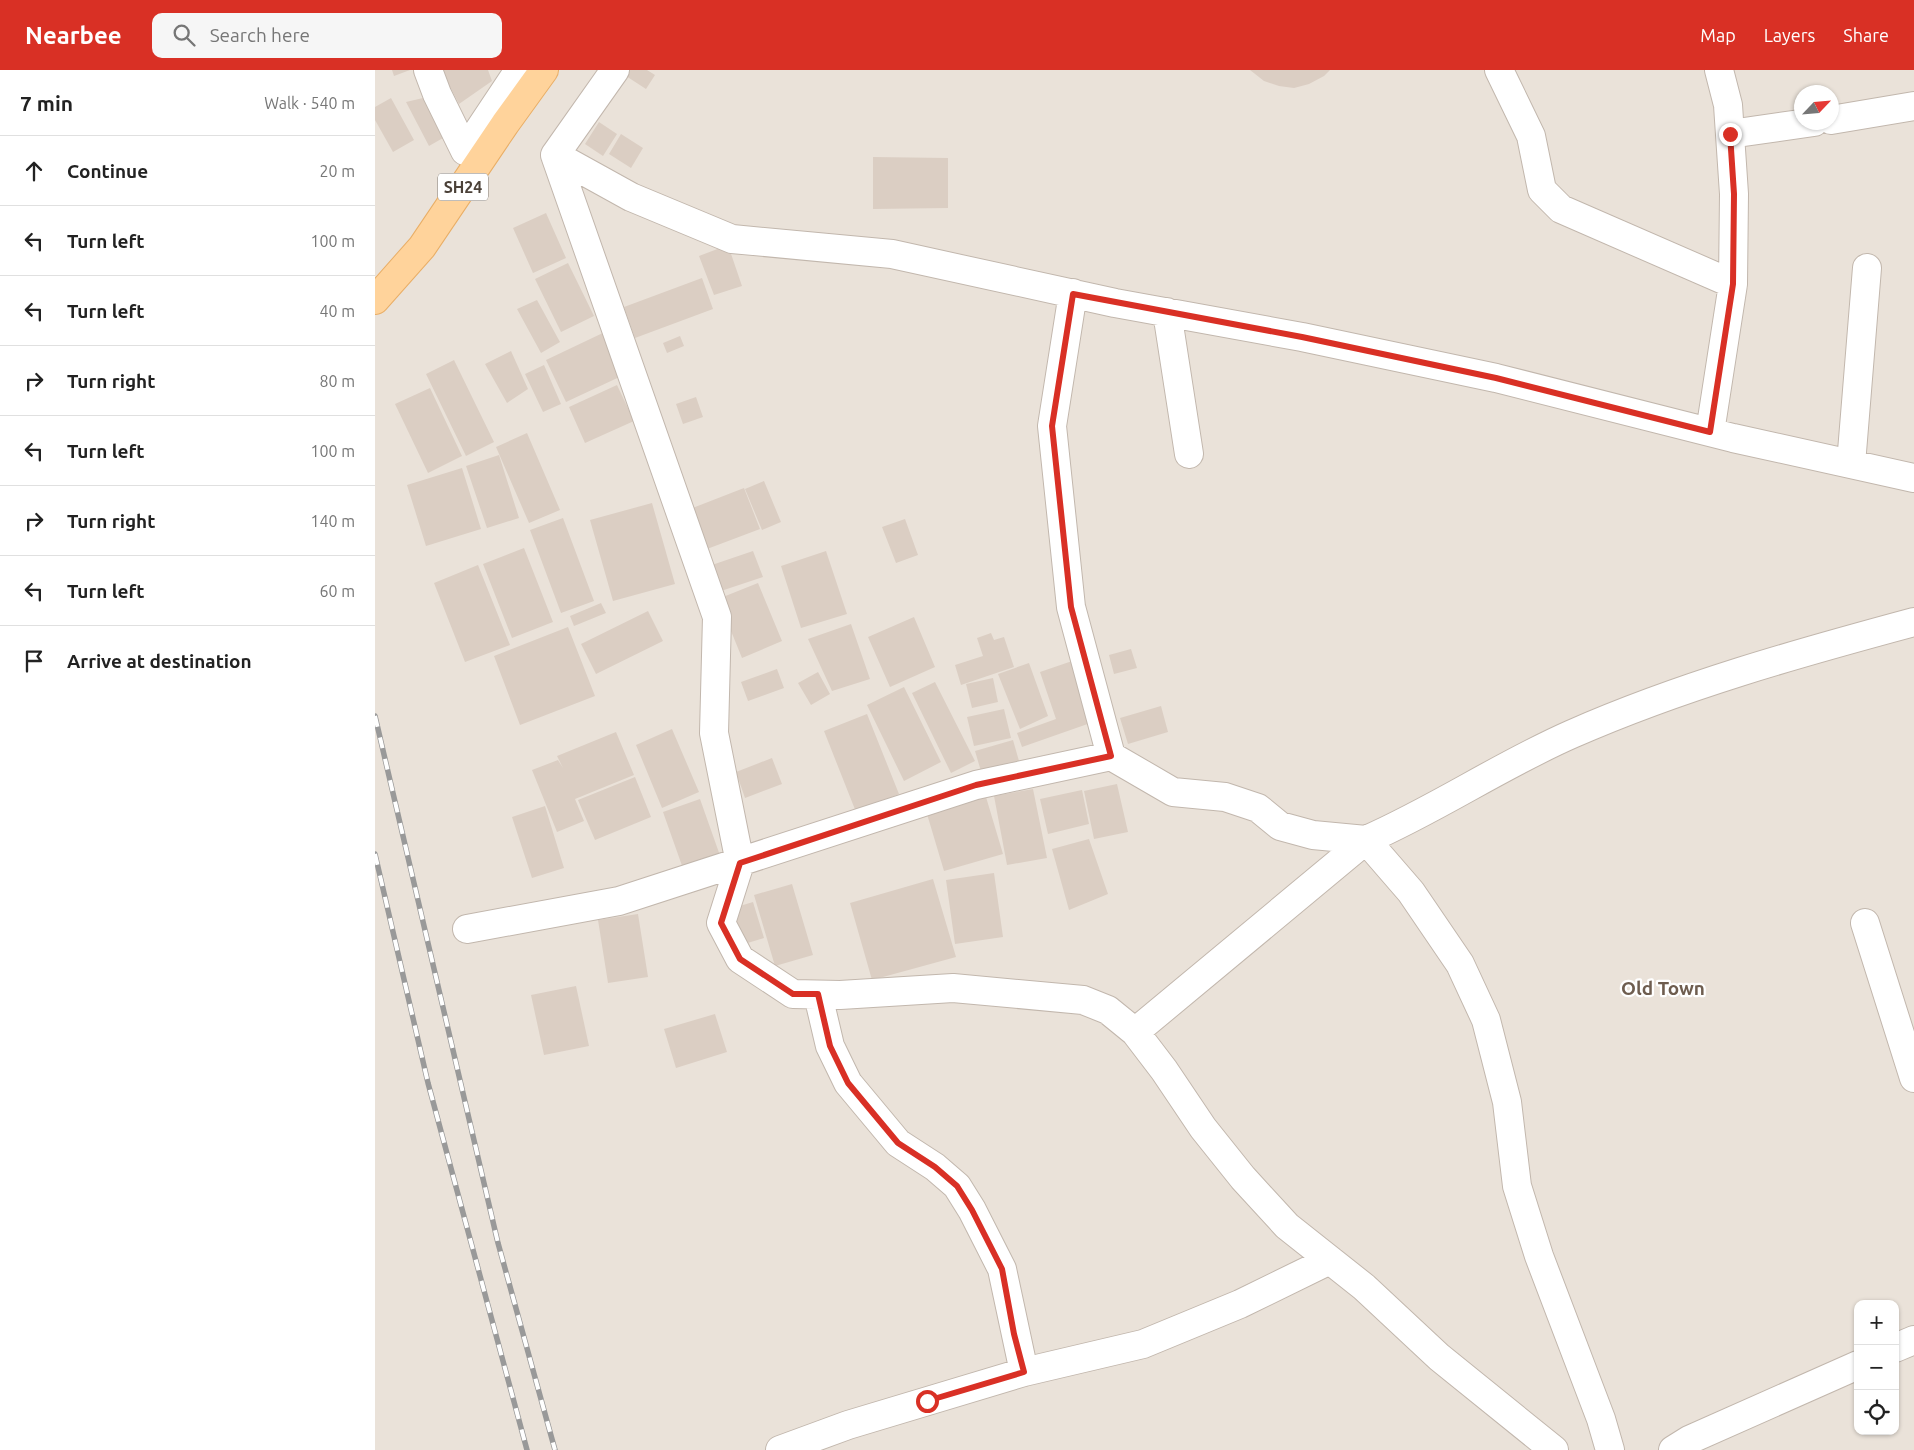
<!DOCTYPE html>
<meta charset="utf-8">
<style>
body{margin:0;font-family:Ubuntu,sans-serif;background:#f6f6f6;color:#222}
.controls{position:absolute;right:15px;bottom:15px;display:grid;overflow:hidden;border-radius:10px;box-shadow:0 1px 4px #0004}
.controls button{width:45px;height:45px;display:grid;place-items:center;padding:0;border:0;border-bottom:1px solid #e0e0e0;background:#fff;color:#222;font:25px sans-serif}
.compass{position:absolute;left:1419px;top:15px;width:45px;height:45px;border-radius:50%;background:#fff;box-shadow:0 1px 4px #0004;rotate:64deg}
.stop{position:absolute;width:15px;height:15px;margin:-11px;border:4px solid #d93025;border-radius:50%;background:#fff}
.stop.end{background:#d93025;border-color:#fff;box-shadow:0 1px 5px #0008}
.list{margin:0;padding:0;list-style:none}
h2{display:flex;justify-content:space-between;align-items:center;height:65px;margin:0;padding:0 20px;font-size:21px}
h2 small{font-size:16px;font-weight:400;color:#767676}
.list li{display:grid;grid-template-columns:32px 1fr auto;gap:15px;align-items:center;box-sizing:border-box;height:70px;padding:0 20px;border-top:1px solid #e0e0e0}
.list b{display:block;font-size:19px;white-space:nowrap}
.list em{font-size:16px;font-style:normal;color:#767676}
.icon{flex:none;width:28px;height:28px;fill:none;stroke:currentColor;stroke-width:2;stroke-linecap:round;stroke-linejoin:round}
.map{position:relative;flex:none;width:1539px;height:1380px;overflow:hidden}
header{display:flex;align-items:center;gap:30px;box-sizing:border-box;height:70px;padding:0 25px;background:#d93025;color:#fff}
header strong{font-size:24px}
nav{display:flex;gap:28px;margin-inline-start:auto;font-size:18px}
.search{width:350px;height:45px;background:#f6f6f6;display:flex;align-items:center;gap:12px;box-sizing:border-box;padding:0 18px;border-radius:10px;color:#767676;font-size:19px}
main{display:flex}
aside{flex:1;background:#fff}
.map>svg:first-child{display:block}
.residential{fill:#eae2d9;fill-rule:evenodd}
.building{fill:#dbcec3}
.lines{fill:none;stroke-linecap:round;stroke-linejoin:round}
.minor-casing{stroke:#c2b7ad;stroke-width:30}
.major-casing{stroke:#e9ae66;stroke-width:30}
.minor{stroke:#fff;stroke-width:28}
.major{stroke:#ffd39b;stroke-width:28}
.rail-casing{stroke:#999;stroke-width:5.5}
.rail{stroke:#fff;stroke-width:4;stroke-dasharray:11;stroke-linecap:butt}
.route{stroke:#d93025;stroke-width:6}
.labels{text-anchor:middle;stroke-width:4.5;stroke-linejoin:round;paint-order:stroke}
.shield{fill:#fff;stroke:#817a74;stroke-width:1}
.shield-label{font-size:16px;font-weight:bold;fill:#4b4138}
.neighbourhood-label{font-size:19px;font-weight:bold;fill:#6e5d4f;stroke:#fff}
</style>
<header>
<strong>Nearbee</strong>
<div class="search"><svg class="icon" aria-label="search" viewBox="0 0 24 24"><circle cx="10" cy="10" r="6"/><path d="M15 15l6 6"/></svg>Search here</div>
<nav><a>Map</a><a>Layers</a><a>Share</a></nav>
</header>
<main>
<aside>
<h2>7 min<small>Walk · 540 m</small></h2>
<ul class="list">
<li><svg class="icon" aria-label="ahead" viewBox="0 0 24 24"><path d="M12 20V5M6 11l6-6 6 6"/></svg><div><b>Continue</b></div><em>20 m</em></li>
<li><svg class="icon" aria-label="left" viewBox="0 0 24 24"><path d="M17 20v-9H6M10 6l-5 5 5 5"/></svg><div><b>Turn left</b></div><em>100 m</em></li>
<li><svg class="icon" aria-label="left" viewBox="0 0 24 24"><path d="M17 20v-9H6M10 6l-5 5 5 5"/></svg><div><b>Turn left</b></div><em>40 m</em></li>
<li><svg class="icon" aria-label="right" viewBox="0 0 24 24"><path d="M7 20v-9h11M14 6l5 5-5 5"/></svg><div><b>Turn right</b></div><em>80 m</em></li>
<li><svg class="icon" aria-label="left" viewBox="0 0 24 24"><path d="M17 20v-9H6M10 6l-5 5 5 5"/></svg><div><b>Turn left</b></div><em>100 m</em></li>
<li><svg class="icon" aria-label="right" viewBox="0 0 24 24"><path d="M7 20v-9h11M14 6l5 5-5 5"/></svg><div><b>Turn right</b></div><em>140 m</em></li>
<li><svg class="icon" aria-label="left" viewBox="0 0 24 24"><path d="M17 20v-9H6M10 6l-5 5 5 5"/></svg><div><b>Turn left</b></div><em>60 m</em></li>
<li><svg class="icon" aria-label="arrive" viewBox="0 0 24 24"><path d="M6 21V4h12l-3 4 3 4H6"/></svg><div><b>Arrive at destination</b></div></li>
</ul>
</aside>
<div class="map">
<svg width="1539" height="1380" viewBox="0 0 1539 1380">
<rect width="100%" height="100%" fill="#f6f1eb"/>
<path class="residential" d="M0,0H1539V1380H0ZM1426,22H1456V52H1426ZM1483,1234H1520V1361H1483Z"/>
<path class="building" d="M17,0H35L19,6Z
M66,0H113L117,11L84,34Z
M255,0H272L280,5L271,19L251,6Z
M875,0H955L949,6L934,14L919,18L904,16L889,11Z
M16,28L39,70L18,82L0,50V37Z
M48,28L68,68L54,76L31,32Z
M224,52L242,64L228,86L210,74Z
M246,64L268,78L256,98L234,84Z
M498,87L573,88V138L498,139Z
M171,143L191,188L158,203L138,158Z
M353,175L367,216L339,225L324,186Z
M193,193L219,246L186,262L160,209Z
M327,208L338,239L260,268L249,237Z
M162,230L185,272L166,283L142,239Z
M232,261L253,303L191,332L171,290Z
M305,266L309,276L292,283L288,273Z
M136,281L153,319L132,333L110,294Z
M79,290L119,372L91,386L51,304Z
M169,295L186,334L168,342L150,304Z
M242,315L259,351L210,373L194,337Z
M55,318L87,386L53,403L20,334Z
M321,327L328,347L308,354L301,334Z
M152,363L185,440L154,453L121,377Z
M124,385L144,448L112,458L91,396Z
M87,398L106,459L51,476L32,415Z
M389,411L406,452L387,460L370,419Z
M369,418L385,459L332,479L315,439Z
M277,433L300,514L238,531L215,450Z
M188,448L219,531L186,543L155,460Z
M530,449L543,485L521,493L507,457Z
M149,478L178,552L137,568L108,494Z
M378,481L388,507L340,523L331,497Z
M451,481L472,544L426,558L406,496Z
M103,495L135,575L90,592L59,513Z
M383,513L407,571L367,588L343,529Z
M226,533L231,543L199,556L195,546Z
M273,541L288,571L221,604L206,574Z
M539,547L560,597L515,617L493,567Z
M476,554L495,609L457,621L433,569Z
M193,557L220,626L145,655L119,586Z
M616,563L619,570L629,567L639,597L586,615L580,595L608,586L602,568Z
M756,579L762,598L739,604L734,585Z
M703,589L724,650L647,677L642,663L681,649L665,602Z
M654,593L673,646L645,659L623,604Z
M402,599L409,618L373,631L366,612Z
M443,602L455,624L436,635L423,613Z
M618,608L623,632L597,638L591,614Z
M560,612L600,691L576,703L537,623Z
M529,617L566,692L529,711L492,635Z
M786,636L793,662L753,674L745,648Z
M629,639L636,668L599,676L592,647Z
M492,644L524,724L481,742L449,661Z
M297,659L324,722L287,738L261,675Z
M241,662L259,705L200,729L209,751L182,762L157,700L183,690L188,698L182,686Z
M638,670L646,698L608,708L600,681Z
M397,688L407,714L370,728L361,702Z
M260,707L276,747L220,770L203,730Z
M742,714L753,762L719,769L709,721Z
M658,719L672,788L632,795L619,726Z
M707,720L714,754L673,764L665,729Z
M611,727L628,784L569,801L552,744Z
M325,729L348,794L311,807L288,742Z
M170,736L189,798L157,808L137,747Z
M714,769L733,824L694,840L677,779Z
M619,803L628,867L580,874L571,810Z
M558,809L581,887L497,910L475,833Z
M417,814L438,885L400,896L379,825Z
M378,832L389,868L366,875L355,839Z
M263,844L273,907L233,913L223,850Z
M201,916L214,976L169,985L156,925Z
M340,944L352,982L301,998L289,959Z"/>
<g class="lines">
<g class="minor-casing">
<path id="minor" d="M53,0L62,24L90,81L144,0
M1124,0L1156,66L1167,120L1186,139L1358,214
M1456,50L1539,36
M1355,64L1439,52
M180,85L342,547L339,663L365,793L346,853L365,889L418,924L465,925L578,918L708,930L733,940L760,962L789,1000L828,1058L868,1108L912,1156L989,1217L1064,1287L1179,1380
M180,85L256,127L357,169L517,184L740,233L927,267L1121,308L1358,368L1539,408
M180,85L240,0
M698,223L677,356L696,537L736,686
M792,242L814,384
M1335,362L1358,214L1359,124L1353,35L1344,0
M1476,394L1492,198
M1490,853L1539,1008
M92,859L244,831L601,715L736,686L798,722L850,727L883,738L905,756L938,765L991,770L1036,822L1085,894L1111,950L1132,1032L1142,1116L1164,1186L1226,1349L1235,1380
M443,925L455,976L473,1013L523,1073L560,1097L582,1116L597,1140L627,1199L649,1302
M760,962L991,770C1062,739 1126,695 1197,664C1306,616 1424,583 1539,552
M1520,1278L1539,1270
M405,1380L473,1355L649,1302L768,1274L865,1234L955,1190
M1298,1380L1314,1370L1483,1295"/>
</g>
<g class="major-casing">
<path id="major" d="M0,230L47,177L130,54L169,0"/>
</g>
<use href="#minor" class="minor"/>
<use href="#major" class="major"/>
<g class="rail-casing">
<path id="rail" d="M0,646L123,1173L180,1380
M0,784L53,1013L152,1380"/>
</g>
<use href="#rail" class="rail"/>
</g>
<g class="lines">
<path class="route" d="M552,1331L649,1302L639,1264L627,1199L597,1140L582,1116L560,1097L523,1073L473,1013L455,976L443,924H418L365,889L346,853L365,793L601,715L736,686L696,537L677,356L698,224L927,267L1121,308L1335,362L1358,214L1359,124L1355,64"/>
</g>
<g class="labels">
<rect class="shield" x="63" y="103.5" width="50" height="27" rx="4"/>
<g class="shield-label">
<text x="88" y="123">SH24</text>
</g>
<g class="neighbourhood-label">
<text x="1288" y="925">Old Town</text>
</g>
</g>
</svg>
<div class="controls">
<button>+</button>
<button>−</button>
<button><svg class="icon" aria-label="locate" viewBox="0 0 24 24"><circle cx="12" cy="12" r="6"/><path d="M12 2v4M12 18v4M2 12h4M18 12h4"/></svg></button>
</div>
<svg class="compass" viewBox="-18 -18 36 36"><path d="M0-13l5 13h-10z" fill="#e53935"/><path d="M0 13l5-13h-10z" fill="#767676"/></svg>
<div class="stop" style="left:552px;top:1331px"></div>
<div class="stop end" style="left:1355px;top:64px"></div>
</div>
</main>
